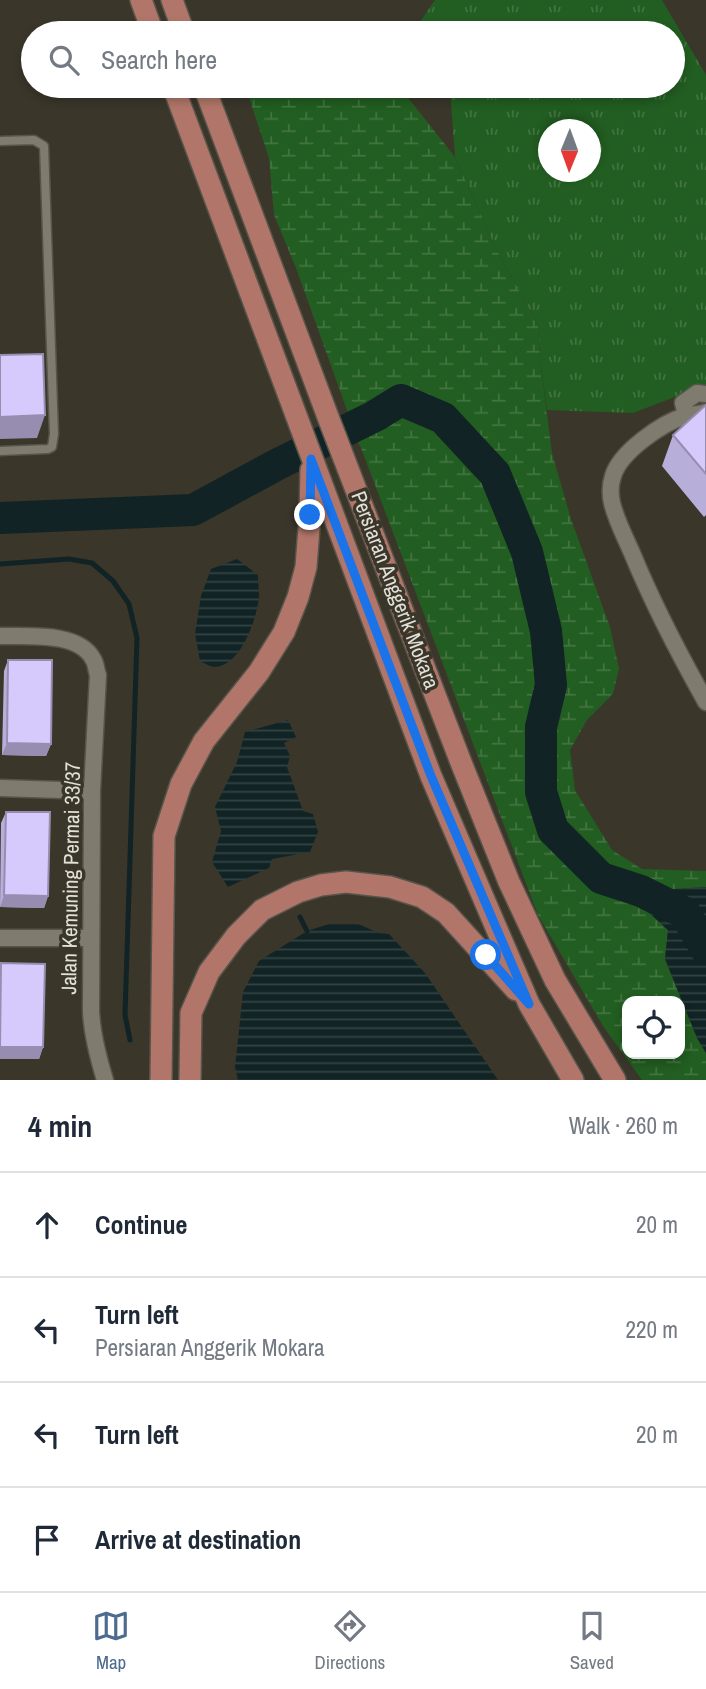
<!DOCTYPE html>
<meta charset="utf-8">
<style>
body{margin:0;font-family:"Archivo Narrow",sans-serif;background:#f2f2f3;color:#1f2937}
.controls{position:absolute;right:21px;bottom:21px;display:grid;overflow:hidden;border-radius:14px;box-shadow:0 4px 10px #0003}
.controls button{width:63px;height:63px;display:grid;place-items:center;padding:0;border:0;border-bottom:2px solid #e0e1e3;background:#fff;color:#1f2937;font:35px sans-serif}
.compass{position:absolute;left:538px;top:119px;width:63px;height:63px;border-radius:50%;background:#fff;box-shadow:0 4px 10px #0003;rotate:181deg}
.stop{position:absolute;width:21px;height:21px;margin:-16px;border:5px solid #1a73e8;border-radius:50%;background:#fff}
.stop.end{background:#1a73e8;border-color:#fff;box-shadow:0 2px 7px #0008}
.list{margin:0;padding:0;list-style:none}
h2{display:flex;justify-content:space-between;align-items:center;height:91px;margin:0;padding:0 28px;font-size:30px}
h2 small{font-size:23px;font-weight:400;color:#747a83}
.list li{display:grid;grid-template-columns:46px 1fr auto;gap:21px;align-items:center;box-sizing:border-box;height:105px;padding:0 28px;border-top:2px solid #e0e1e3}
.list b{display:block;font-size:26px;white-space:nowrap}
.list p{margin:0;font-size:23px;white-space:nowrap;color:#747a83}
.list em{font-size:23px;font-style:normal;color:#747a83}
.icon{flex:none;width:38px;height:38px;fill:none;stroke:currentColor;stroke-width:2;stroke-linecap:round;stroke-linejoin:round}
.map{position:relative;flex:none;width:706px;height:1080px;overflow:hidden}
.search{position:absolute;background:#fff;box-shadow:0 4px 10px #0003;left:21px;right:21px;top:21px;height:77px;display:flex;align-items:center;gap:18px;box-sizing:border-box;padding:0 24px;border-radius:38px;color:#747a83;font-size:26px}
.sheet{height:511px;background:#fff}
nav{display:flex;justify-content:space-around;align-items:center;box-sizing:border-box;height:98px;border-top:2px solid #e0e1e3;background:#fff;font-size:19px;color:#747a83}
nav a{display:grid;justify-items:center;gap:4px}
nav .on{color:#4d6b8f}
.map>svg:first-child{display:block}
.grass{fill:url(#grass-tufts);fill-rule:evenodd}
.wetland{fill:url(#wetland-marsh);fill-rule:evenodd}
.water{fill:url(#water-rules)}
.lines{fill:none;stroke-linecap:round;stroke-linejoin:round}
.stream{stroke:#112324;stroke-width:5}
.river{stroke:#112324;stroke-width:32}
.service-casing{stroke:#57544a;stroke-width:11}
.minor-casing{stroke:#57544a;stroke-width:19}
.primary-casing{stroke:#57544a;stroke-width:24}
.service{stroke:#7f7b6e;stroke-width:8}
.minor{stroke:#7f7b6e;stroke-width:16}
.primary{stroke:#b17669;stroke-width:21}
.wall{fill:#b8aeda}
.shaded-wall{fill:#968db1}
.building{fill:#d6cafd;stroke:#968db1;stroke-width:2}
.route{stroke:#1a73e8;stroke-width:9}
.labels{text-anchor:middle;stroke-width:7;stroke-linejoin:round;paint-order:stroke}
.street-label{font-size:21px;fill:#e2e0d8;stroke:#3a362a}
</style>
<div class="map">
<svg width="706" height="1080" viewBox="0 0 706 1080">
<defs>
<pattern id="grass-tufts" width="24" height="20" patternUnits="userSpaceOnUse" patternTransform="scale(1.75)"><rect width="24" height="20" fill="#225d21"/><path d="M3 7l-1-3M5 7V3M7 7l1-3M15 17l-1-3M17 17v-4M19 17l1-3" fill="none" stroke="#427440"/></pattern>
<pattern id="wetland-marsh" width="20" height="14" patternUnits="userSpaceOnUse" patternTransform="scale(1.75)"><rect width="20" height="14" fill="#225d21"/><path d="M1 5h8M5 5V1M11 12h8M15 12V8" fill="none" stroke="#427440"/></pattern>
<pattern id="water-rules" width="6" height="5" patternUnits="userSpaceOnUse" patternTransform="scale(1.75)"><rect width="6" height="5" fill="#112324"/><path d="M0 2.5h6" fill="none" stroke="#334343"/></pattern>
</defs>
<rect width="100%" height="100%" fill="#3a362a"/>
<path class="grass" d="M435,0H662L706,75V385L633,413L547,410L540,360L538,325L497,251L455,157L450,90L447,86H673V33H414L413,32ZM548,130H590V172H548Z"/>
<path class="wetland" d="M245,86H389L405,94L455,157L497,251L538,325L540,360L552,453L571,519L610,627L619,669L613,694L587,720L570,750L575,790L612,850L642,869L706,871V887L641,891L645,909L668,930L665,959L697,1038L706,1053V1080H642L603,1026L538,915L353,427L296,268L274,215L269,158ZM627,1001H680V1054H627Z"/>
<path class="water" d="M237,559L258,575C258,582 259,590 259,597C257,618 241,666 215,667C211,667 204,663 200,661L195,634L201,596L211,569Z
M288,720L296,737L284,743L290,756L287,767L303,811L313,814L318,832L310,852L272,859L269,868L228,887L212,862L221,831L215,807L237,762L245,732Z
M706,887V1053L697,1038L665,959L668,930L645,909L641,891Z
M329,924H358L379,933L389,934L425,973L498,1080H238L235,1067L243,992L259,961L307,931Z"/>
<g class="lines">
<path class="stream" d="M0,564L69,559L92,563L113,581L129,604L137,638L125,1015L130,1040
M300,917L307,931"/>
<path class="river" d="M0,518L193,510L278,464L375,416L401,400L443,418L495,474L527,552L546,631L551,685L541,727V792L553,830L601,878L641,891L685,913L706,949"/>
<g class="service-casing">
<path id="service" d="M0,141L34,140L44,146L54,434L52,447L48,449L0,451"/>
</g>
<g class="minor-casing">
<path id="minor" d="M706,412C699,415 692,414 685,416C662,423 620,452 613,476C610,485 610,494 612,503C616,520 625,537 632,553C653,604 679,654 706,702
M686,415L683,403L697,393L706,394
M0,636C27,637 78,631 93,659C96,663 96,670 98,675L92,791L91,1011C92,1035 98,1057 105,1080
M0,788L92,791
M0,938H90"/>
</g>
<g class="primary-casing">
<path id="primary" d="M141,0L153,33
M172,0L184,33
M173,86L431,776L529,1004L573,1080
M204,86L328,417L462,765L509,882L555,980L615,1080
M161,1080L164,836L181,784L204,741L259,672L284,632L298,597L306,567L310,515L311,470
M190,1080L191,1013L209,972L236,936L262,910L298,892L321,885L346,882L390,887L422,897L446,913L516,990"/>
</g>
<use href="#service" class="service"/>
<use href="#minor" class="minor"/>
<use href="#primary" class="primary"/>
</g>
<path class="wall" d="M706,405V515L704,517L662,466L673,435Z
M8,660L51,744L46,756L2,755L4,671Z
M6,812L48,896L44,908L0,907L1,823Z
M1,963L43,1047L39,1059H0V967Z"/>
<path class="shaded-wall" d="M45,415L37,438L0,439V417Z
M7,743L51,744L46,756L2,755Z
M4,895L48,896L44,908L0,907Z
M0,1047H43L39,1059H0Z"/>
<path class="building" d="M43,354L45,415L0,417V355Z
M706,405V474L673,435Z
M8,660H52L51,744L7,743Z
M6,812H50L48,896L4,895Z
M1,963L45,964L43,1047H0Z"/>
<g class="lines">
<path class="route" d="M310,515L311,459L431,776L529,1004L486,955"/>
</g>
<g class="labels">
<g class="street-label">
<text transform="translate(395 590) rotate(69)" y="7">Persiaran Anggerik Mokara</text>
<text transform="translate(71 878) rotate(-89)" y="7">Jalan Kemuning Permai 33/37</text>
</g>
</g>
</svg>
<div class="controls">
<button><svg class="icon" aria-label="locate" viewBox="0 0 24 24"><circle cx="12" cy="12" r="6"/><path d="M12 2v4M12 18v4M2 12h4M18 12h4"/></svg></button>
</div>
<svg class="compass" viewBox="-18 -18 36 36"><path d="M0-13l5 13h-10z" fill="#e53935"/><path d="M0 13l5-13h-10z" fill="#747a83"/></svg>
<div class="stop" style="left:486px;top:955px"></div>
<div class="stop end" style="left:310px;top:515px"></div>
<div class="search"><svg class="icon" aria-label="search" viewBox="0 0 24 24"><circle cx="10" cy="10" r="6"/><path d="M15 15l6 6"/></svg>Search here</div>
</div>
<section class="sheet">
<h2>4 min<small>Walk · 260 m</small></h2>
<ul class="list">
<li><svg class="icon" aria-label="ahead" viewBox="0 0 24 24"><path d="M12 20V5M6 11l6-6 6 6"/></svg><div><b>Continue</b></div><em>20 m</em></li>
<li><svg class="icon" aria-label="left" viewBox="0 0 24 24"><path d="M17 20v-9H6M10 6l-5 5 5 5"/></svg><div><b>Turn left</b><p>Persiaran Anggerik Mokara</p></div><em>220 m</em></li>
<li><svg class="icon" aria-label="left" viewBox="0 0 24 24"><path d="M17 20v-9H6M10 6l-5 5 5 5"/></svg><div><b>Turn left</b></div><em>20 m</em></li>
<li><svg class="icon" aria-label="arrive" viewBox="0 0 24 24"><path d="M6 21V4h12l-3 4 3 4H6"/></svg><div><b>Arrive at destination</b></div></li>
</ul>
</section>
<nav>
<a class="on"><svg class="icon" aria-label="map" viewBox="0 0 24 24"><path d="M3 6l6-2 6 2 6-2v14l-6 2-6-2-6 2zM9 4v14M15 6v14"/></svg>Map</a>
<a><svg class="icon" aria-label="directions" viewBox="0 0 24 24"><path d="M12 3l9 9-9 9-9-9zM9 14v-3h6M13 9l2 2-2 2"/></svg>Directions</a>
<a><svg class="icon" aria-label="saved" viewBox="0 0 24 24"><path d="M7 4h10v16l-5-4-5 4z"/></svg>Saved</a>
</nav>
